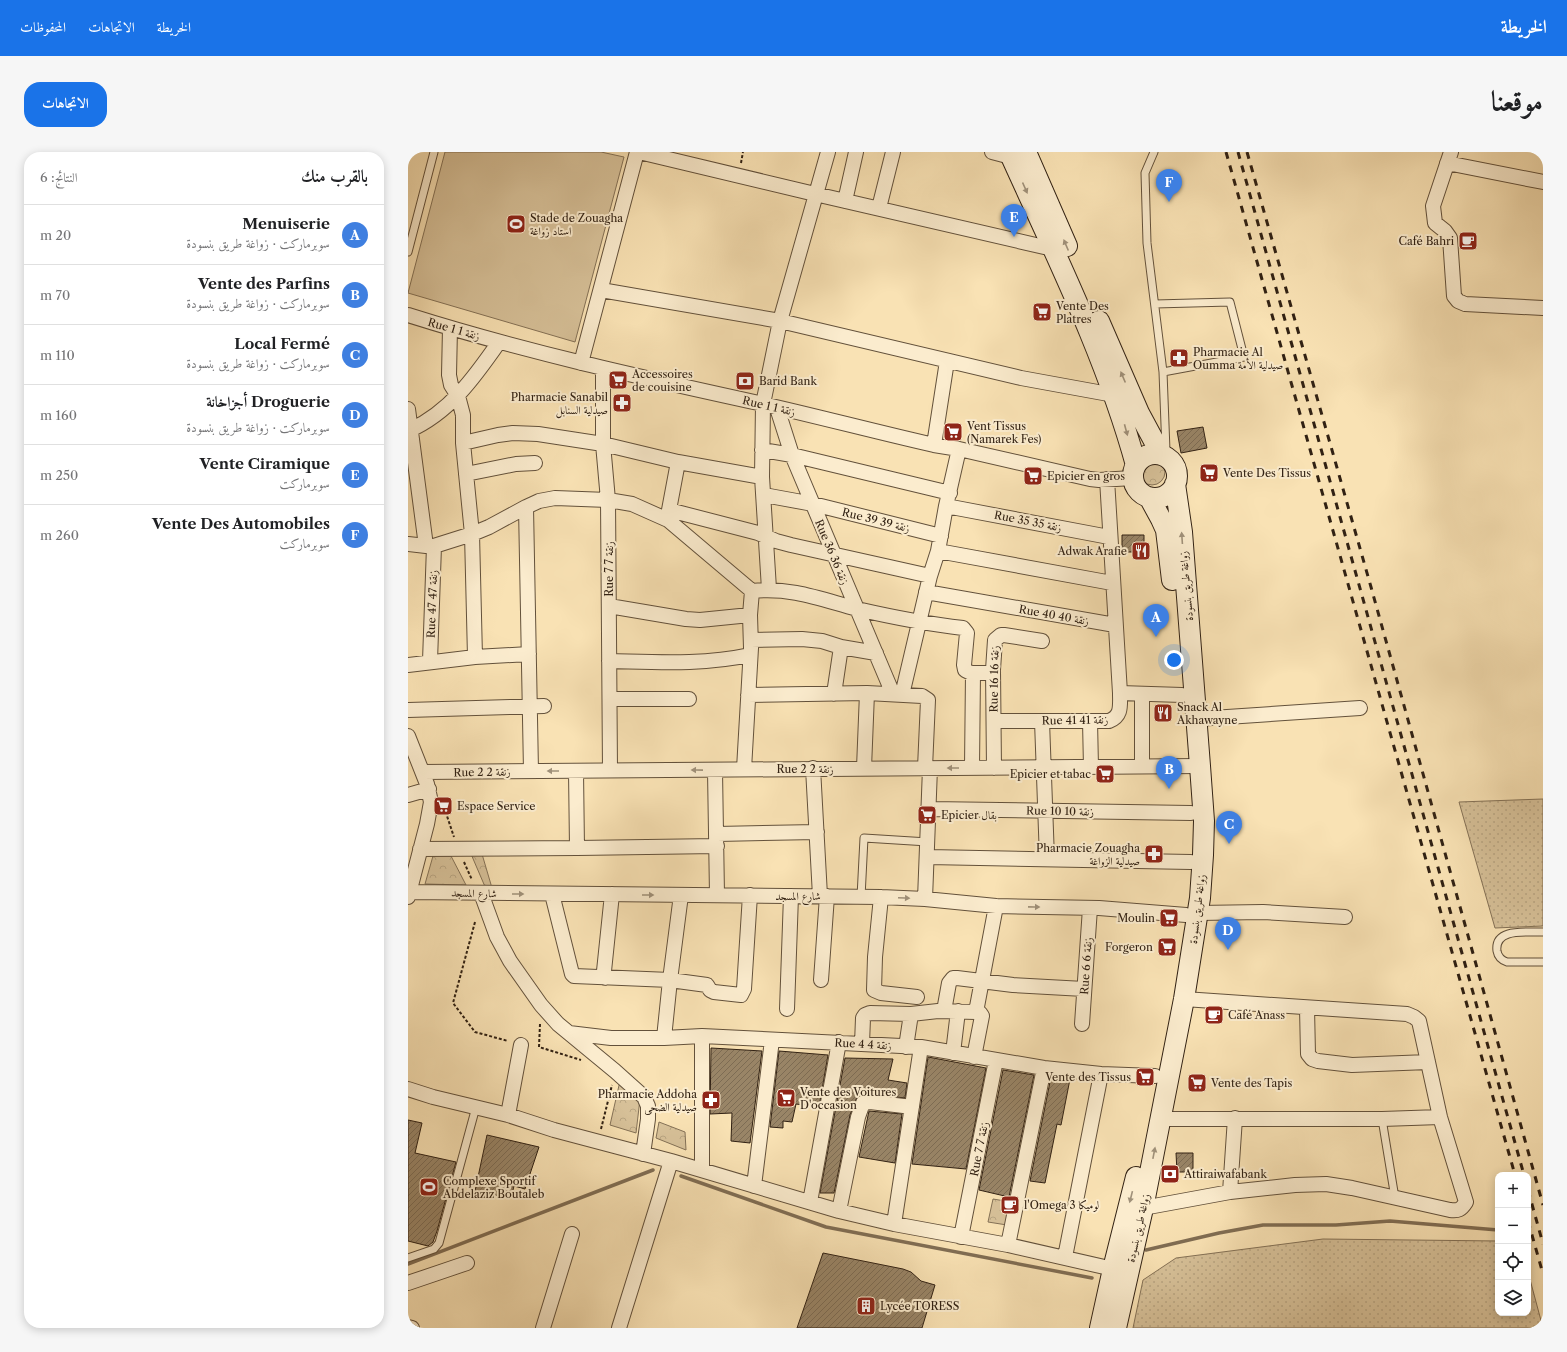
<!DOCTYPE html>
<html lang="ar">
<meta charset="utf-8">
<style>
body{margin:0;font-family:"Libre Caslon Text",Amiri,serif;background:#f6f6f6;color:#202124;direction:rtl}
.controls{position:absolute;right:12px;bottom:12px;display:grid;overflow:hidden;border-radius:8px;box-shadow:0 2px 10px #0003}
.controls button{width:36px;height:36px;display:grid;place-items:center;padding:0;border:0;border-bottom:1px solid #e0e0e0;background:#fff;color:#202124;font:20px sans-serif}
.you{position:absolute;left:766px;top:508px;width:14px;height:14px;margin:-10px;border:3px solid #fff;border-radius:50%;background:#1a73e8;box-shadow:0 0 0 6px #1a73e833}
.badge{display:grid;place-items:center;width:26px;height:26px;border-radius:50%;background:#1a73e8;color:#fff;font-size:13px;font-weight:700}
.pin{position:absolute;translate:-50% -33px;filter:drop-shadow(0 1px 2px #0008)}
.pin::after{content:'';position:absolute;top:21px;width:14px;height:12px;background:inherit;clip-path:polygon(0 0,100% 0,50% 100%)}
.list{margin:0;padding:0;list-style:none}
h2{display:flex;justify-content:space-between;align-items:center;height:52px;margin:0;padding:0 16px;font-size:17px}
h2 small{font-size:13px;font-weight:400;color:#757577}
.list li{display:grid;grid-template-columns:26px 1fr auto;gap:12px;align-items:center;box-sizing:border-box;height:60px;padding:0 16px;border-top:1px solid #e0e0e0}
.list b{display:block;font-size:15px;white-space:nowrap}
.list p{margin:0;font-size:13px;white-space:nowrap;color:#757577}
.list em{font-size:13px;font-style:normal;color:#757577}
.icon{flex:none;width:22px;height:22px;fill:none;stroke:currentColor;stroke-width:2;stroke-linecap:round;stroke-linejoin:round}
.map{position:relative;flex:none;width:1135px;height:1176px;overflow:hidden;direction:ltr;border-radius:16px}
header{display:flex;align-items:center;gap:24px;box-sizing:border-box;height:56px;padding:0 20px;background:#1a73e8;color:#fff}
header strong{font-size:19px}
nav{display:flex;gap:22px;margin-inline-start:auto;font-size:14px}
.intro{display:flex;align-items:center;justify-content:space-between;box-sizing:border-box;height:96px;padding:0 24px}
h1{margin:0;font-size:28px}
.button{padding:10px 18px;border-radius:16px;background:#1a73e8;color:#fff;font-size:14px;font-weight:700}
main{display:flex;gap:24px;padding:0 24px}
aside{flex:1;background:#fff;border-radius:16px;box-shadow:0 2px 10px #0003}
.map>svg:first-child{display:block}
.grass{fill:url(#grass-dots);stroke:#847156}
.forest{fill:url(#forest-crowns);stroke:#847156}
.garden{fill:#d7c199;stroke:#847156}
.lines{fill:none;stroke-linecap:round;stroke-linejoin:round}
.stream{stroke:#806d53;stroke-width:3.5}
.building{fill:url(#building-hatch);stroke:#312113}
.lane-casing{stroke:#63513b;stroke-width:9}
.street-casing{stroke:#63513b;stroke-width:16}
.secondary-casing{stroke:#312113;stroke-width:22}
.path{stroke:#312113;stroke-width:2;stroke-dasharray:3 2;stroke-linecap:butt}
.lane{stroke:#fbecce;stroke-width:7}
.street{stroke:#fbecce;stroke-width:14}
.secondary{stroke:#fbecce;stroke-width:20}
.rail{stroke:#312113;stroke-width:3;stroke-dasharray:7 7;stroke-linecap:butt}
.oneway{fill:#a0917a}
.labels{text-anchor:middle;stroke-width:4;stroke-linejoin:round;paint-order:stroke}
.poi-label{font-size:11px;fill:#312113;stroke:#fbecce;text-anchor:start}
.street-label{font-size:11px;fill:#312113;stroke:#fbecce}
</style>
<header>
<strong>الخريطة</strong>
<nav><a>الخريطة</a><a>الاتجاهات</a><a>المحفوظات</a></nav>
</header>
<div class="intro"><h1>موقعنا</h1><a class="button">الاتجاهات</a></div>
<main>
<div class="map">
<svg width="1135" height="1176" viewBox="0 0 1135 1176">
<defs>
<pattern id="grass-dots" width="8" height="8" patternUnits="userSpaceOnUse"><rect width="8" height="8" fill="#d7c199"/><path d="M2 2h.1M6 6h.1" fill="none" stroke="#b9a683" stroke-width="1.8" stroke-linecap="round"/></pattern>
<pattern id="forest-crowns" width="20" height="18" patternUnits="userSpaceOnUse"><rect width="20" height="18" fill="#d7c199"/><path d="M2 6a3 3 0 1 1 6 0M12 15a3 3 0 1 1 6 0" fill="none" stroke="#b9a683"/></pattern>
<pattern id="building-hatch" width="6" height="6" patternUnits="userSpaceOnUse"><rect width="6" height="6" fill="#998567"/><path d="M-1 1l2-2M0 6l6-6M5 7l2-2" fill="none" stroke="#7d6c54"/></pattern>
</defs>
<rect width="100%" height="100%" fill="#f9e2b4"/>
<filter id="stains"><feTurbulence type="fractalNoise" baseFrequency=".005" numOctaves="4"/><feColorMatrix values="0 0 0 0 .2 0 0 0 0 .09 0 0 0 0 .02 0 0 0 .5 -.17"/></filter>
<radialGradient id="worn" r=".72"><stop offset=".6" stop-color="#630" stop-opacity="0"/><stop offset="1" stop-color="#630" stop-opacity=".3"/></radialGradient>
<path class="grass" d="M1135,647V774L1087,776L1051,650Z
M915,1087L1090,1089V1161H1120V1120L1135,1176H725L735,1128L768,1106Z"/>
<path class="forest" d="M731 320a13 13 0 1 1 26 0a13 13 0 1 1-26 0Z
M63,702H74L84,736L78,737Z
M25,704H43L58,733L17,732Z
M212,929L232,947L228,981L202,973Z
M251,970L277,980L278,998L248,986Z
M585,1047L603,1050L599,1073L580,1070Z"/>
<path class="garden" d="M37,0H193L216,5L167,190L0,141Z"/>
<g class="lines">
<path class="stream" d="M273,1024L418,1075L684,1126
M738,1098L811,1081L855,1073H928L982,1069L1090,1078
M0,1112L245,1018"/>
</g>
<path class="building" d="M795,275L799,296L773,301L769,279Z
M714,383H736V400H714Z
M303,896L354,899L342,991L323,989L324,961L302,962Z
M371,899L420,903L411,955L388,952L384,970L375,969V976L362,975Z
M520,905L578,916L558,1017L504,1012Z
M437,906L485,907L480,928L499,931L497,946L463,942L449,945L442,963L426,1041H412Z
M595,918L626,923L601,1045L571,1038Z
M643,925L662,927L653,973L649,972L637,1031L622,1029Z
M461,959L494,962L487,1011L451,1005Z
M0,968L14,971L7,1001L48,1010L29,1079L25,1090L20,1094L0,1089Z
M79,983L131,995L117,1037L106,1034L103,1046L67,1039Z
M768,1001H785V1020H769Z
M415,1101L495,1117L503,1120L513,1129L527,1133L514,1176H389Z"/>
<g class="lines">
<g class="lane-casing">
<path id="lane" d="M746,0L737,21L739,91L755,220L758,299
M0,100L26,0
M747,152L822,150L836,205L755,220
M453,745L456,686L520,690
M1135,780C1120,781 1086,775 1089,799C1090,805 1093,808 1099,810H1135
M974,967L987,1046
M0,1106L26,1097L31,1091L68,955"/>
</g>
<g class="street-casing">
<path id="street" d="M231,0L407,42L645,97
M584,0L603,5
M1043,0L1025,54L1027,71L1037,79L1042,86L1046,144L1050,149L1057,152L1135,156
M1039,11L1135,30
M437,49L448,0
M471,56L485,0
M193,138L372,169L613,226L706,243
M0,163C117,200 236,226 355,252C412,265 469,280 526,293L551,297L682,327L691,328L725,326
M42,176L41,223L43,233L50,244L55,263V291L64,382L67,505
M173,211L229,0
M195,217V292L200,348L202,618
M369,256L384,303L485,542
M0,257L18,394
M0,279C41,261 66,226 91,190
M55,291L90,283L105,281L130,282L195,292L270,310L354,325
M526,293L539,209
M354,298L384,303L542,341
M58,322L108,312L127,311
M356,343L405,352L533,384
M538,354L701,385
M118,355L123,619
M261,358L270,310
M260,368L344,439C384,435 412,447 449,457C484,465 519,472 555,476L559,481L556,513L557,518L563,521H585
M0,392L18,394H26L64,382L81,375L118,355L131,349L147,346L200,348L224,352L260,368L261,358L350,381L368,389L383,393L522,424
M530,399L704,431
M361,437L354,325L355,252L372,169L420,0
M518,440L707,473
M201,454L278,467L292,468L342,463
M343,488L394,487L414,489L433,495L468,501
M22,509L26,394
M201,509C249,510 295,513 342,503
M0,513L67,505L121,502
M712,541L774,543
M426,542L433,495
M734,542V614
M340,543L459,541
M494,543L522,424L530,399L538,354L551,297
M202,547H281
M0,558L136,554
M789,567L952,556
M586,569H701C714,564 712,554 712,541L699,327
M634,569L639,707
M682,569L683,615
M0,584L19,632L23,650L19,672L0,745
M405,616L412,744
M456,616L459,541L514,544L520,548L517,616
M564,616L565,521
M586,616L585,518L587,488L593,483H596L634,489
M336,617L343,496L342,463L344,439
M168,619L169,696
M307,619L309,743
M15,620L792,614
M0,643L21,637
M522,657L783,661
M309,682L409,680
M12,697L169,696L309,694
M520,705L783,710
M1,740L473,745L517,747L588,754L691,756L778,763
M73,741L89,785L102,809L133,853L150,872L207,919L236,945L240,954V967L235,1002
M144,742L164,822L166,824L262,828L299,833L302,838L306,840L333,843L336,837L342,743
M473,745L467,805L466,838L473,841L509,845
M517,747L522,616
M790,761L855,760L937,765
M197,826L196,819L204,742
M413,828L419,744
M899,856L900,902L904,907L910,909L944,913L1020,910
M379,857L383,744
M536,859L541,831L545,826H549L605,833L676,837
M674,872L682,756
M161,881L203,886H256L294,884L513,895L636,916L693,922L747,924
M294,884V1018
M256,886L262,828L273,743
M454,892L455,866L457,863L462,861L503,862L530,859L568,860
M498,895L503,862
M545,901L550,859
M566,905L574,864L572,861L568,860L588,754
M0,937L25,945L100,963L146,978L263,1009L431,1059L486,1072L600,1093L714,1119
M100,963L113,893
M753,967H974L1032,965
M346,1034L364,888
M822,1040L827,966
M402,1050L431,890
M735,1056L822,1040L887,1033L918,1032L944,1036L1042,1058C1050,1059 1053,1058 1058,1050L1032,965L1011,869L1006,865L999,862L776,847
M431,1059L450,965L455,951L462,950L504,955
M486,1072L513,895
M553,1085L588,908
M600,1093L636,916
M657,1105L693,922
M0,1131L59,1111
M0,1175L4,1176
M135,1176L164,1082
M211,1176L263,1009"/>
</g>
<g class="secondary-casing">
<path id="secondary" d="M601,0C647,102 698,204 728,313
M618,0L659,94
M691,169L731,261L753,302
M725 324a22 22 0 1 1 44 0a22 22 0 1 1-44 0Z
M741,345L753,367L758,378L764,428
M692,1176L705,1117L728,1025
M708,1176L735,1056L776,847L792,746L795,703L796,669L792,614L774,380L767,332"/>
</g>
<path class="path" d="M333,11L335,0
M36,655L46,685
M56,710L64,728
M67,770L45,851L67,880L100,889
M132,872L131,895L173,908
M193,977L204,933"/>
<use href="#lane" class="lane"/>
<use href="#street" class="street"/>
<use href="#secondary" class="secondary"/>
<path class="rail" d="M818,0L1107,1023
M830,0L1116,1023
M839,0L963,435L1135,1053
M1120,1038L1135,1092
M1120,1069L1135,1122"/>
</g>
<defs><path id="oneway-solid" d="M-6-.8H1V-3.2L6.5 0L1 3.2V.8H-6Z"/></defs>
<g class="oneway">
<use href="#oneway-solid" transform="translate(617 36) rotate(66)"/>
<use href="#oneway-solid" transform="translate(658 93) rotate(-113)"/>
<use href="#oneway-solid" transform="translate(715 225) rotate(-113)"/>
<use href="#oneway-solid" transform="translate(718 278) rotate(75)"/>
<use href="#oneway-solid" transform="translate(774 386) rotate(-94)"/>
<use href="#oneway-solid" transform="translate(545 616) rotate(180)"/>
<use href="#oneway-solid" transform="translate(289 618) rotate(-179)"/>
<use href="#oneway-solid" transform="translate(145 619) rotate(180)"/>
<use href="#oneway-solid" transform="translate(110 742)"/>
<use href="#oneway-solid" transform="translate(240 743)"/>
<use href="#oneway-solid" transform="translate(496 746) rotate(3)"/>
<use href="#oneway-solid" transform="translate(626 755) rotate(1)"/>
<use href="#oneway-solid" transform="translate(746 1001) rotate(-79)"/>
<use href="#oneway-solid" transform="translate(723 1045) rotate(104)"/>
</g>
<defs>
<g id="stadium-square" transform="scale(1)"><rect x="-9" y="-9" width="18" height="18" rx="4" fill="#8f2418" stroke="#fbecce"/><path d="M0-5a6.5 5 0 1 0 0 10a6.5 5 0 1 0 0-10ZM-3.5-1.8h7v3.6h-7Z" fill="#fff"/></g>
<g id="cafe-square" transform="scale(1)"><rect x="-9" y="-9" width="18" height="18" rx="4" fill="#8f2418" stroke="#fbecce"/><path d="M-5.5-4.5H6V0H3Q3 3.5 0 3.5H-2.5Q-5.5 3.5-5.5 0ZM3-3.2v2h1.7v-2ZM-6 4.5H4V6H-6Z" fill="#fff"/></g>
<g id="supermarket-square" transform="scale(1)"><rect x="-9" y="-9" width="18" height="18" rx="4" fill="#8f2418" stroke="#fbecce"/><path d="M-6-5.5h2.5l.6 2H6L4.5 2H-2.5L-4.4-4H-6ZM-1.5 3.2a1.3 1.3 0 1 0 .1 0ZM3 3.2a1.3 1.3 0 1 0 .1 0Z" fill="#fff"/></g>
<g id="pharmacy-square" transform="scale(1)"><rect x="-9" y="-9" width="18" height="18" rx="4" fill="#8f2418" stroke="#fbecce"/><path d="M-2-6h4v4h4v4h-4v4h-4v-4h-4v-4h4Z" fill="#fff"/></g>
<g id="bank-square" transform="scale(1)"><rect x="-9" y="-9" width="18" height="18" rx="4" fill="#8f2418" stroke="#fbecce"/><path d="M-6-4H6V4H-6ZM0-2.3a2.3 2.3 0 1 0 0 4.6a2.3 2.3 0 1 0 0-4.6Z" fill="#fff"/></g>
<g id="restaurant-square" transform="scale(1)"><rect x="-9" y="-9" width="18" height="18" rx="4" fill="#8f2418" stroke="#fbecce"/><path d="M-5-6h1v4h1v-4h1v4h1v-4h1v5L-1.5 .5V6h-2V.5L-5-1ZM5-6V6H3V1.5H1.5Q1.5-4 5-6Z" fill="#fff"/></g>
<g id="building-square" transform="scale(1)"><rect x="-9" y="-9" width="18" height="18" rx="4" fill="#8f2418" stroke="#fbecce"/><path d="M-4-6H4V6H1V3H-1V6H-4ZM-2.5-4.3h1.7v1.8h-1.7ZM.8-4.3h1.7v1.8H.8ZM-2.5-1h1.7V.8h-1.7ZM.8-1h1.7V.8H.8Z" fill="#fff"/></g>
</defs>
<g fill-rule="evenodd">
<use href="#stadium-square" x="108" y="72"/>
<use href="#cafe-square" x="1060" y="89"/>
<use href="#supermarket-square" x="634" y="160"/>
<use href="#pharmacy-square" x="771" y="206"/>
<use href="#supermarket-square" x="210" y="228"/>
<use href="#bank-square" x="337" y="229"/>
<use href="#pharmacy-square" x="214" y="251"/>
<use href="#supermarket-square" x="545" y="280"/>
<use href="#supermarket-square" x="801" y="321"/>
<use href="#supermarket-square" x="625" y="324"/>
<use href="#restaurant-square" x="733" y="399"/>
<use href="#restaurant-square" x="755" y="561"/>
<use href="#supermarket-square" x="697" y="622"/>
<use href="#supermarket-square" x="35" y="654"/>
<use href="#supermarket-square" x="519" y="663"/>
<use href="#pharmacy-square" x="746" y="702"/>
<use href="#supermarket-square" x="761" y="766"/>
<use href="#supermarket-square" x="759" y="795"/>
<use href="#cafe-square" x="806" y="863"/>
<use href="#supermarket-square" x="737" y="925"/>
<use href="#supermarket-square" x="789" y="931"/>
<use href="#supermarket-square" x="378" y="946"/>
<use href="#pharmacy-square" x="303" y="948"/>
<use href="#bank-square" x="762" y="1022"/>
<use href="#stadium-square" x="21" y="1035"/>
<use href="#cafe-square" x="602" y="1053"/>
<use href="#building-square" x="458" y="1154"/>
</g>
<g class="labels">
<g class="poi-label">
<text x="122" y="70">Stade de Zouagha<tspan x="122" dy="13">استاد زواغة</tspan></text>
<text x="1046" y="93" text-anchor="end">Café Bahri</text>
<text x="648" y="158">Vente Des<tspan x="648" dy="13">Platres</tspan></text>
<text x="785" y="204">Pharmacie Al<tspan x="785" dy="13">Oumma صيدلية الأمة</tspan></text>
<text x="224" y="226">Accessoires<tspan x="224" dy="13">de couisine</tspan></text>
<text x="351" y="233">Barid Bank</text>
<text x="200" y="249" text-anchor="end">Pharmacie Sanabil<tspan x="200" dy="13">صيدلية السنابل</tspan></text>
<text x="559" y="278">Vent Tissus<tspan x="559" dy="13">(Namarek Fes)</tspan></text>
<text x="815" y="325">Vente Des Tissus</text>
<text x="639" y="328">Epicier en gros</text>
<text x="719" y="403" text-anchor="end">Adwak Arafie</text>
<text x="769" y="559">Snack Al<tspan x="769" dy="13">Akhawayne</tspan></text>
<text x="683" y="626" text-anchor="end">Epicier et tabac</text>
<text x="49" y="658">Espace Service</text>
<text x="533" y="667">Epicier بقال</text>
<text x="732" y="700" text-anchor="end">Pharmacie Zouagha<tspan x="732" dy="13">صيدلية الزواغة</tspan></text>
<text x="747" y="770" text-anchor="end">Moulin</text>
<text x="745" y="799" text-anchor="end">Forgeron</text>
<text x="820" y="867">Café Anass</text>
<text x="723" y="929" text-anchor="end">Vente des Tissus</text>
<text x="803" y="935">Vente des Tapis</text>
<text x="392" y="944">Vente des Voitures<tspan x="392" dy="13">D'occasion</tspan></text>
<text x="289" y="946" text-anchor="end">Pharmacie Addoha<tspan x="289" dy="13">صيدلية الضحى</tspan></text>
<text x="776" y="1026">Attiraiwafabank</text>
<text x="35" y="1033">Complexe Sportif<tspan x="35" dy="13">Abdelaziz Boutaleb</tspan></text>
<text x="616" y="1057">l'Omega 3 لوميكا</text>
<text x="472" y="1158">Lycée TORESS</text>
</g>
<g class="street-label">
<text transform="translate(46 177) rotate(16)" y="4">Rue 1 زنقة 1</text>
<text transform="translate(361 254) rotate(13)" y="4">Rue 1 زنقة 1</text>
<text transform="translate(468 368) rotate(14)" y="4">Rue 39 زنقة 39</text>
<text transform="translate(620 369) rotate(11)" y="4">Rue 35 زنقة 35</text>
<text transform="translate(424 400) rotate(67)" y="4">Rue 36 زنقة 36</text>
<text transform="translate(201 417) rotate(-90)" y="4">Rue 7 زنقة 7</text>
<text transform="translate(778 434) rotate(-95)" y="4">زواغة طريق بنسودة</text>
<text transform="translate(24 452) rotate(-88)" y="4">Rue 47 زنقة 47</text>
<text transform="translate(646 463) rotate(10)" y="4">Rue 40 زنقة 40</text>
<text transform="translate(586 527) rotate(-89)" y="4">Rue 16 زنقة 16</text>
<text transform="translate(667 568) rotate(-1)" y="4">Rue 41 زنقة 41</text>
<text x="397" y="621">Rue 2 زنقة 2</text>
<text transform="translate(74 620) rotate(-1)" y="4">Rue 2 زنقة 2</text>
<text transform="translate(652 659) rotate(1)" y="4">Rue 10 زنقة 10</text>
<text transform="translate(66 741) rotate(1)" y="4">شارع المسجد</text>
<text x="390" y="748">شارع المسجد</text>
<text transform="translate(789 757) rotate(-83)" y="4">زواغة طريق بنسودة</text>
<text transform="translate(678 814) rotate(-86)" y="4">Rue 6 زنقة 6</text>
<text transform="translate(455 892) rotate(3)" y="4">Rue 4 زنقة 4</text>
<text transform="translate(571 997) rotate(-79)" y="4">Rue 7 زنقة 7</text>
<text transform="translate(730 1076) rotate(-77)" y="4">زواغة طريق بنسودة</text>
</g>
</g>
<rect width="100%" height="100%" filter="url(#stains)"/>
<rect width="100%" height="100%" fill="url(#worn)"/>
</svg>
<div class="controls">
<button>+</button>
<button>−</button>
<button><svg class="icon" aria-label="locate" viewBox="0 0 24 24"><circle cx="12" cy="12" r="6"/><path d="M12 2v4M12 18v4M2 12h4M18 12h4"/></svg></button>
<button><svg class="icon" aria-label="layers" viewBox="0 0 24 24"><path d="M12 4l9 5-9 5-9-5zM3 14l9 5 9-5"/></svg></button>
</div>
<div class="you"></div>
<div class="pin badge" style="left:748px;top:485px;background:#3f7fe0">A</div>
<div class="pin badge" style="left:761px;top:637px;background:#3f7fe0">B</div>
<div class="pin badge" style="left:821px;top:692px;background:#3f7fe0">C</div>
<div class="pin badge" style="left:820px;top:798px;background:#3f7fe0">D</div>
<div class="pin badge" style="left:606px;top:85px;background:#3f7fe0">E</div>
<div class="pin badge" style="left:761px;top:50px;background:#3f7fe0">F</div>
</div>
<aside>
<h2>بالقرب منك<small>النتائج: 6</small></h2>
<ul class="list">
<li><span class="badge" style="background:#3f7fe0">A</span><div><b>Menuiserie</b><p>سوبرماركت · زواغة طريق بنسودة</p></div><em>20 m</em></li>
<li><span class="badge" style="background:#3f7fe0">B</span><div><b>Vente des Parfins</b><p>سوبرماركت · زواغة طريق بنسودة</p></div><em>70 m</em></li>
<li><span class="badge" style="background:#3f7fe0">C</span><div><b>Local Fermé</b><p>سوبرماركت · زواغة طريق بنسودة</p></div><em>110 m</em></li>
<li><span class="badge" style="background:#3f7fe0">D</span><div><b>Droguerie أجزاخانة</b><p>سوبرماركت · زواغة طريق بنسودة</p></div><em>160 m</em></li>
<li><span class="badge" style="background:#3f7fe0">E</span><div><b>Vente Ciramique</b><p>سوبرماركت</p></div><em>250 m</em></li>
<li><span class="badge" style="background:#3f7fe0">F</span><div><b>Vente Des Automobiles</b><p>سوبرماركت</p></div><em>260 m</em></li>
</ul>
</aside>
</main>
